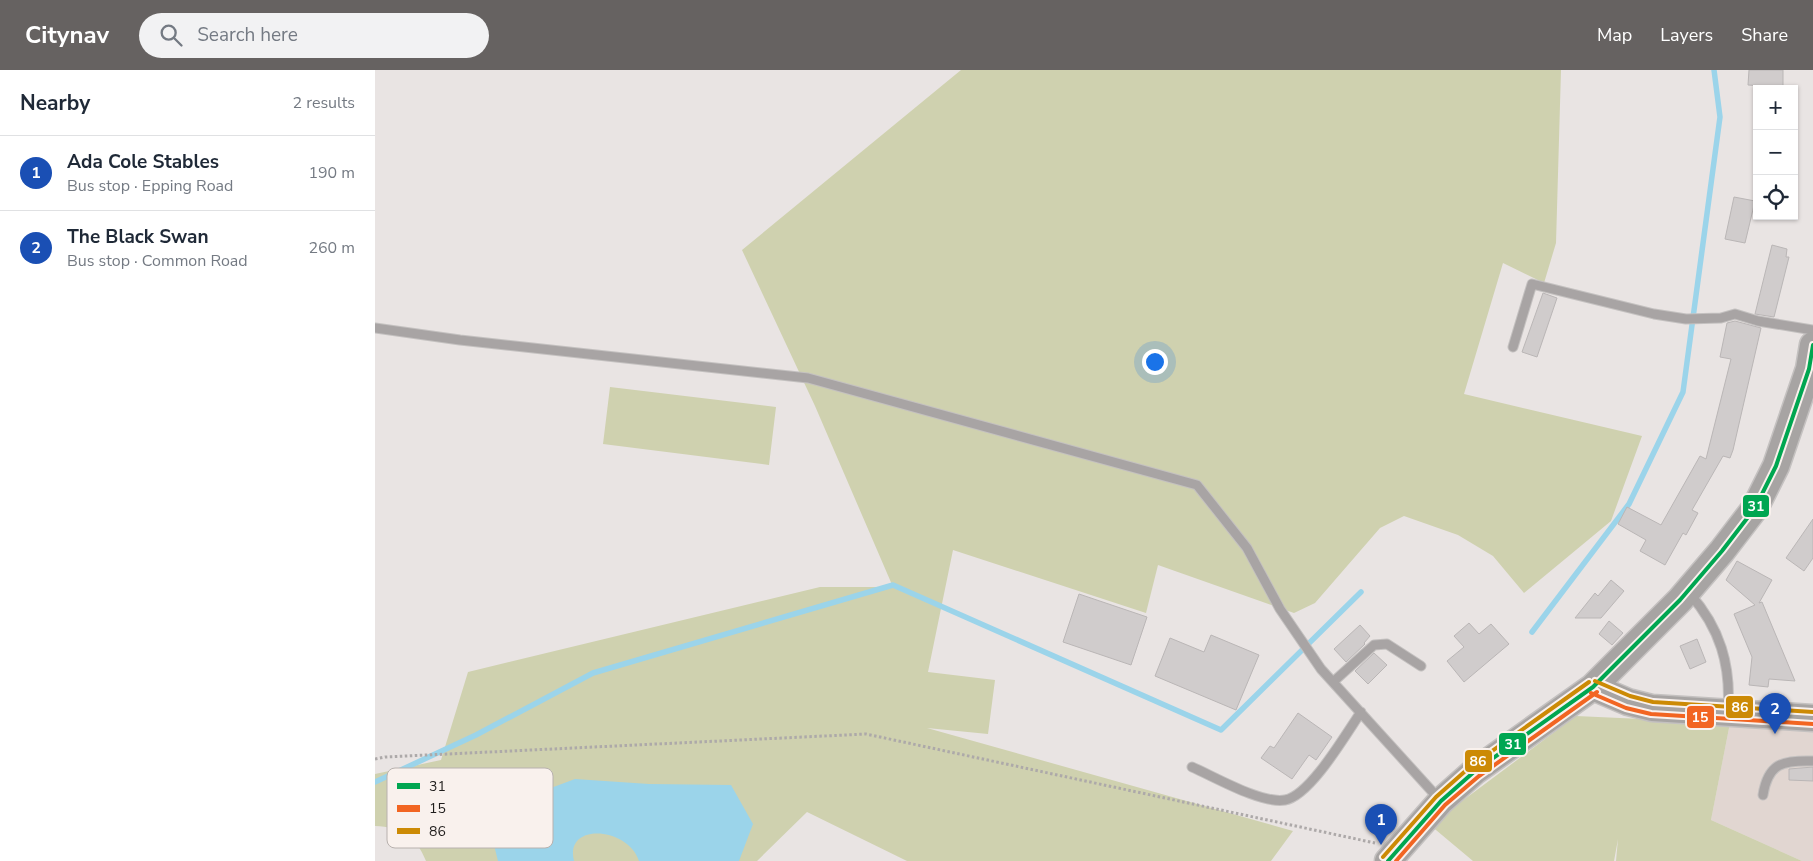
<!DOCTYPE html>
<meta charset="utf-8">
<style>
body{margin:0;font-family:"Nunito Sans",sans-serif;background:#f2f2f3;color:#1f2937}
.controls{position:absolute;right:15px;top:15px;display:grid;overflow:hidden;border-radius:0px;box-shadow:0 1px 4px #0004}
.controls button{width:45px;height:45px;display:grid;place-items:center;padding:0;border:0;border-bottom:1px solid #e0e1e3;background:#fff;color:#1f2937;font:25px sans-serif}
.you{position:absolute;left:779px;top:291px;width:18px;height:18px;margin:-12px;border:4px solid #fff;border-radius:50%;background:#1a73e8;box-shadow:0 0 0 8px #1a73e833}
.badge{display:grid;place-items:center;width:32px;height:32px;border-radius:50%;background:#666261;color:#fff;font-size:16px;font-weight:700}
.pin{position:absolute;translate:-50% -41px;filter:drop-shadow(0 1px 2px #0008)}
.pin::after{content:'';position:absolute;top:26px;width:18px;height:15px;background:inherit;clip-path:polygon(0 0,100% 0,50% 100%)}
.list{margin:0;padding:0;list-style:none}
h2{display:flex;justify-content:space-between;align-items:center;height:65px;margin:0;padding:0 20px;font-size:21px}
h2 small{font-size:16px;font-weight:400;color:#747a83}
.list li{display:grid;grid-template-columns:32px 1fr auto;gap:15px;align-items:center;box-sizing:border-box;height:75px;padding:0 20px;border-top:1px solid #e0e1e3}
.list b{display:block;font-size:19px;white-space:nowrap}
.list p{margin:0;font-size:16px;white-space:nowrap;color:#747a83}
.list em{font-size:16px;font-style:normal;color:#747a83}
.icon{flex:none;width:28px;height:28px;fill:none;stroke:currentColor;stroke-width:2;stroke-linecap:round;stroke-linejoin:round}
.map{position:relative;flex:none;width:1438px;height:791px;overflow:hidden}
header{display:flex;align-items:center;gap:30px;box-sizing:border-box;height:70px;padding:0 25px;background:#666261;color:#fff}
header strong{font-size:24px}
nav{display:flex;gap:28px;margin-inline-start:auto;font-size:18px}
.search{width:350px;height:45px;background:#f2f2f3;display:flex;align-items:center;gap:12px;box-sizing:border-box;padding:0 18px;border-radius:28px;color:#747a83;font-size:19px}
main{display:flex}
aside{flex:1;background:#fff}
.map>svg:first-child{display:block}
.built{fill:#e1d6d1}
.green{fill:#cfd1af}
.water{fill:#9bd4ea}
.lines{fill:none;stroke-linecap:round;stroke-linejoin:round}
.stream{stroke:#9bd4ea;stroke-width:5.5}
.building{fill:#d0cccc;stroke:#bab6b6}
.lane-casing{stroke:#c4c1c0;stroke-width:11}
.secondary-casing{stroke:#c4c1c0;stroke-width:29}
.path{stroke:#ada9a9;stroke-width:3;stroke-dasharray:2.5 2.5;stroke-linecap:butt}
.lane{stroke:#a8a4a4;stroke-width:9}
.secondary{stroke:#a7a4a3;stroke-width:26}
.bus-1-casing{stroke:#f9f1ed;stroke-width:8}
.bus-2-casing{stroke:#f9f1ed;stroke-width:8}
.bus-3-casing{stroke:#f9f1ed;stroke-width:8}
.bus-1{stroke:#00a651;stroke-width:4}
.bus-2{stroke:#f26522;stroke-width:4}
.bus-3{stroke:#cc8a05;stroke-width:4}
.key{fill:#f9f1ed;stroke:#b8b1ae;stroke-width:1}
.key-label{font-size:14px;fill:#1f1c1b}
.line-badge{stroke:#f9f1ed;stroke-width:2}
.badge-label{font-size:14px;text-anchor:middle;font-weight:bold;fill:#fff}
</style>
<header>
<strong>Citynav</strong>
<div class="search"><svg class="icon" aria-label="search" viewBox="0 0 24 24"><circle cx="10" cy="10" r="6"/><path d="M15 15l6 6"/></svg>Search here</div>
<nav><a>Map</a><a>Layers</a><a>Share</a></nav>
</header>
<main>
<aside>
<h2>Nearby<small>2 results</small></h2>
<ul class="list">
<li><span class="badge" style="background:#1a4fb4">1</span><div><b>Ada Cole Stables</b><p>Bus stop · Epping Road</p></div><em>190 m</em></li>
<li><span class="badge" style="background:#1a4fb4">2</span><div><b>The Black Swan</b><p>Bus stop · Common Road</p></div><em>260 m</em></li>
</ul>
</aside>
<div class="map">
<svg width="1438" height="791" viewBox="0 0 1438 791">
<rect width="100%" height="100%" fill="#e9e4e3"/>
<path class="built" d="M1355,653L1438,661V791H1427L1336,750Z"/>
<path class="green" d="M586,0H1186L1181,173L1169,213L1128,193L1089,324L1267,366L1236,451L1149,523L1118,486L1083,465L1029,446L1005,458L940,533L919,543L783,495L771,543L578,480L553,602L620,610L613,664L552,658L918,761L896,791H532L432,742L382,791H51C41,766 26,757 0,756V704L66,690L93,602L445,517H518L440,336L367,180Z
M235,317L401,337L394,395L228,374Z
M1201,646L1355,653L1336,750L1427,791H1241L1243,769L1239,791H1098L1055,755Z"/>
<path class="water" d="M200,709L274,714L356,715L378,754L364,791H264C253,757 189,752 199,791H123L119,775L133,734Z"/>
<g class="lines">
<path class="stream" d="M1157,562L1254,434L1308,322L1345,47L1339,0
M0,712L101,665L218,603L518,515L846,660L986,522"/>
</g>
<path class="building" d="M1374,0H1408V17L1373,15Z
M1359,127L1380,131L1370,173L1350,169Z
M1397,175L1412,179L1411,187H1414L1399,247L1380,244Z
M1168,223L1182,228L1162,287L1147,282Z
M1360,251L1386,258L1358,380L1355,388L1348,386L1317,440L1323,443L1311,465L1308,463L1290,495L1265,481L1271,470L1243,454L1252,437L1286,455L1325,386L1331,389L1356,289L1345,287L1352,253Z
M1438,449V488L1429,501L1411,488Z
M1362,491L1397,510L1384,533L1387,532L1420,611L1394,609L1393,617L1374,615L1377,587L1359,544L1380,535L1351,510Z
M1236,510L1249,521L1226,548H1200L1220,523L1223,526Z
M704,524L772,547L756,595L688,572Z
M1234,551L1248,563L1237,575L1224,564Z
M1094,553L1104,564L1116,554L1134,574L1089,612L1072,591L1089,577L1079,566Z
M985,555L995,566L989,573L990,574L971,592L959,579Z
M836,565L884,585L861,640L780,606L795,568L829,582Z
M1322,569L1331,592L1315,599L1305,576Z
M999,583L1012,595L993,614L980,601Z
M923,643L957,667L941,690L934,685L917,709L886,688L895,676L899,678Z
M1438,697V711L1414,710V699Z"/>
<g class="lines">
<g class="lane-casing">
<path id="lane" d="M0,258L85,270L433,308L822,415L872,478L905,539L946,599L1064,729
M1138,277L1157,214L1279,244L1311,249L1346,248L1360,244L1383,251L1438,260
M1315,524C1345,558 1356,595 1353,640
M958,612L999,575L1012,574L1046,596
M817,697C840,707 886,734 910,730C935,726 971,664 986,642
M1388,725C1393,693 1408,690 1438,691"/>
</g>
<g class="secondary-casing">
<path id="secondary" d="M1218,617L1253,632L1277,638L1438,648
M1013,791L1066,731L1100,701L1218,617L1305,530L1347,481L1380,438L1401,396L1434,299L1438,275"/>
</g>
<path class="path" d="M0,689L10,687L491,664L1000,773"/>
<use href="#lane" class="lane"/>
<use href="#secondary" class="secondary"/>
<g class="bus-1-casing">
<path id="bus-1" d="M1013,791L1066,731L1100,701L1218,617L1305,530L1347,481L1380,438L1401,396L1434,299L1438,275"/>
</g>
<g class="bus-2-casing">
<path id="bus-2" d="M1216,623L1251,638L1276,644L1438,654
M1021,791L1070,735L1104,706L1222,622"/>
</g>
<g class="bus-3-casing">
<path id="bus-3" d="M1220,611L1255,626L1278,632L1438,642
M1008,787L1061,727L1096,696L1214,612"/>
</g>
<use href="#bus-1" class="bus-1"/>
<use href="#bus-2" class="bus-2"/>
<use href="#bus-3" class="bus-3"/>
</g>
<rect x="12" y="698" width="166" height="80" rx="8" class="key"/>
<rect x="22" y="713" width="23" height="6" fill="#00a651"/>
<rect x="22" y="735" width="23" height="7" fill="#f26522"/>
<rect x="22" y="758" width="23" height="6" fill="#cc8a05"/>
<g class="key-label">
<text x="54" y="721">31</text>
<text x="54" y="743">15</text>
<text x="54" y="766">86</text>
</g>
<g class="line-badge">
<rect x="1367" y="424" width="28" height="24" rx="5" fill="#00a651"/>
<rect x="1350" y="625" width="29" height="24" rx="5" fill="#cc8a05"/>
<rect x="1311" y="635" width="29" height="24" rx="5" fill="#f26522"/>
<rect x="1123" y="662" width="29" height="24" rx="5" fill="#00a651"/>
<rect x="1089" y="679" width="29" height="24" rx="5" fill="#cc8a05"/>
</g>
<g class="badge-label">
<text x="1381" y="441">31</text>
<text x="1365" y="642">86</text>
<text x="1325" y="652">15</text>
<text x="1138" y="679">31</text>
<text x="1103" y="696">86</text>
</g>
</svg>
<div class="controls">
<button>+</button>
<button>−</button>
<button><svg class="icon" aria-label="locate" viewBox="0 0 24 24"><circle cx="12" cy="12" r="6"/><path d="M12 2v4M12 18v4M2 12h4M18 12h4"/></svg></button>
</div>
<div class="you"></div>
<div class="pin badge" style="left:1006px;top:775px;background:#1a4fb4">1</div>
<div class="pin badge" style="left:1400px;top:664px;background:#1a4fb4">2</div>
</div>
</main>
